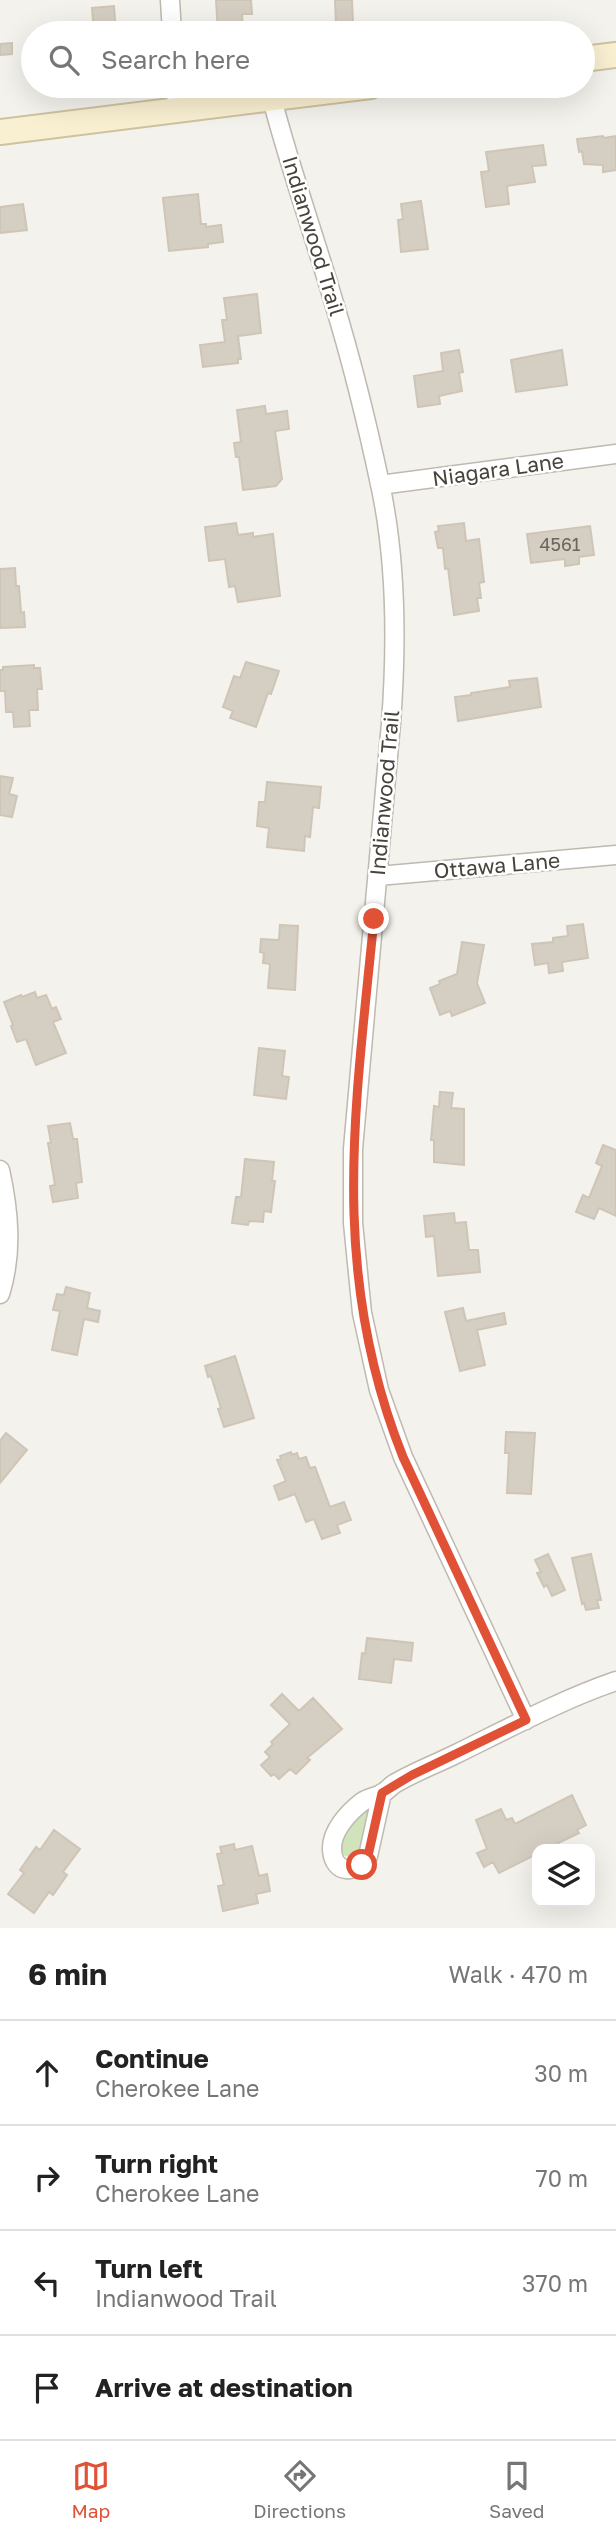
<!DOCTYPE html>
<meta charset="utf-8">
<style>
body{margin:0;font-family:"Golos Text",sans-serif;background:#f6f6f6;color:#222}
.controls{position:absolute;right:21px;bottom:21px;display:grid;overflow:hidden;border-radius:14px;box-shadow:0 7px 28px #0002}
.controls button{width:63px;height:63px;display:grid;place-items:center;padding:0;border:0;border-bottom:2px solid #e0e0e0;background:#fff;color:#222;font:35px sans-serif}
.stop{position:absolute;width:21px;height:21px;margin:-16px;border:5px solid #e15136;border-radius:50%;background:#fff}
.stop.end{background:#e15136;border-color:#fff;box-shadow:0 2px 7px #0008}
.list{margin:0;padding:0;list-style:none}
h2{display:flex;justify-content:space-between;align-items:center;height:91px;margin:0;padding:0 28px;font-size:30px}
h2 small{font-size:23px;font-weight:400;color:#767676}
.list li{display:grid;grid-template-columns:46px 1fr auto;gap:21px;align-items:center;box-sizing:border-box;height:105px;padding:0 28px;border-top:2px solid #e0e0e0}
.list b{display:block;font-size:26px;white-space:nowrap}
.list p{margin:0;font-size:23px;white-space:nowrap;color:#767676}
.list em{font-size:23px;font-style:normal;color:#767676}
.icon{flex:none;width:38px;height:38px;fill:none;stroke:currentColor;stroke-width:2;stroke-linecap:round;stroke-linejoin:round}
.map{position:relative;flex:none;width:616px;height:1928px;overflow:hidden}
.search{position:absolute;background:#fff;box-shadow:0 7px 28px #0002;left:21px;right:21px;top:21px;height:77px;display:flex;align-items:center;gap:18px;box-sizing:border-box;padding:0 24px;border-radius:38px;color:#767676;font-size:26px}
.sheet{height:511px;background:#fff}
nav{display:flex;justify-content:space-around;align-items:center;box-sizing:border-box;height:98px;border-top:2px solid #e0e0e0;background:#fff;font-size:19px;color:#767676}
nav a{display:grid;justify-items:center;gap:4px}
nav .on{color:#e15136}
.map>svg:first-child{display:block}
.green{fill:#d0e3ba}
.building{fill:#d5cec3;stroke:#cfc5b7;stroke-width:2}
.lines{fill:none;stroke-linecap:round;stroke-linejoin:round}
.street-casing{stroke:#bfb9af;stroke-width:21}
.secondary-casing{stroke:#cec3a1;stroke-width:28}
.street{stroke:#fff;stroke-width:18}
.secondary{stroke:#f9efd1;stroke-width:24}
.route{stroke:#e15136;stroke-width:9}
.labels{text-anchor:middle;stroke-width:5;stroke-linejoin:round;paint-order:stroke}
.number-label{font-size:18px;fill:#6b665c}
.street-label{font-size:21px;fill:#48433a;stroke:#fff}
</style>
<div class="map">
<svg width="616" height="1928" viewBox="0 0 616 1928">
<rect width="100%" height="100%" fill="#f4f2ec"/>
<path class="green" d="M373,1804L362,1851L356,1857L345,1856L339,1847L344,1828Z"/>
<path class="building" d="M216,0H251L252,14H242L243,33H218Z
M335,0H352L353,24H336Z
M114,6L116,33H94L92,8Z
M12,43V54L0,55V44Z
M603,136L604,138L616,136V170L603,172V165L584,164L582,151L579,152L577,139Z
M543,145L546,165L532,166L535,182L507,186L509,204L486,207L481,172L489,171L486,152Z
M198,194L201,224H206V227L221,225L223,242L208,244V247L169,251L163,198Z
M421,201L428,249L401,252L398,220L403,219L401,204Z
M23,204L27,230L0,233V207Z
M257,294L261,333L238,336L241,359H238V363L203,367L200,345L225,342L222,320H227L224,298Z
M459,350L463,372L459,373L462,391L439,396L440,404L418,407L414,376L443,371L441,353Z
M562,350L567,385L516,392L511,360Z
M265,406L266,414L287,411L289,429L275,431L282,479L276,486L243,490L239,457H236L234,443L241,442L237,410Z
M236,523L238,535L253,533V537L273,534L280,596L238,602L235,586L229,587L225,559L209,561L205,527Z
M464,523L466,541L479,539L484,582L479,583L481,598H477L479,611L454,615L448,568L445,569L443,548H438L435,532L439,531L438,526Z
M590,526L594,555L579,557V564L565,566V559L531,563L527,534Z
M15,568L16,586H19L21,613L24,612L25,627L0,628V569Z
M246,662L279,671L271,694L268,693L256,727L230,718L233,711L223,707L234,676L240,678Z
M34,665V668H40L42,689H37L38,710H29L30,726L14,727L13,712H6L5,691H0V670H3V667Z
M537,678L541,707L458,721L455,697L471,695V693L510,687L509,681Z
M0,776L13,778L9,794L17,796L12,817L0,815Z
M267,782L321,787L319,808L313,807L310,837L305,836L304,851L267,847L269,828L257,826L259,802H265Z
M583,924L588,958L562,962L563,971L549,973L548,963L535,965L532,944L553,942V938L568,936L567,926Z
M280,925L298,926L295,990L268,988L270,964L263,963L264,953L260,952L261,939L279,940Z
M462,942L484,945L477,983L485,1003L452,1016L450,1011L440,1015L430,988L440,984L439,981L457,974Z
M35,992L37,998L46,995L52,1009L56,1007L61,1019L53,1022L66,1053L36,1065L26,1039L17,1042L11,1026L13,1025L4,1002L21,995L22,997Z
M259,1048L285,1051L282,1076L289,1077L286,1099L254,1095Z
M440,1092L453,1093L451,1108L464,1109V1165L434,1162V1140H431L434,1106L439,1107Z
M70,1123L73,1139H77L82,1182L76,1183L78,1198L53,1202L50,1186L55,1185L48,1143H51L48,1126Z
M603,1145L616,1150V1216L599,1208L594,1219L576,1212L583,1195L589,1198L602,1166L596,1163Z
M245,1159L274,1162L272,1181H275L271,1212L264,1211L263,1222L249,1221L248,1225L232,1223L236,1197H241Z
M454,1213L455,1223L466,1222L469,1250H478L480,1272L438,1276L434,1236L426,1237L424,1216Z
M66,1287L90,1293L87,1308L100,1311L98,1322L84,1319L77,1355L52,1350L60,1311L53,1310L57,1294L64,1295Z
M463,1308L466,1321L504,1313L506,1324L477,1330L485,1365L460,1371L445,1312Z
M235,1356L254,1418L224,1427L218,1409L221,1408L211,1376L208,1377L205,1366Z
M506,1432L535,1433L531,1494L507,1493L509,1453H505Z
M6,1433L27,1450L0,1483V1441Z
M291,1452L292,1455L297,1453L299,1459L306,1457L310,1468L315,1467L330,1507L344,1502L351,1520L337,1525L340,1533L322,1539L314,1519L306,1522L295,1494L279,1500L274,1486L286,1481L277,1460L281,1459L280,1456Z
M548,1554L565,1590L552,1596L547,1585L544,1587L537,1573L541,1572L535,1560Z
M591,1554L601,1600H597L599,1608L586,1610L584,1603L582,1604L572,1558Z
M367,1638L413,1643L411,1661L394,1659L391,1683L359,1679L362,1653L365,1654Z
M282,1694L299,1711L313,1698L342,1729L307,1758L310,1760L296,1774L290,1769L279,1779L274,1774L271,1776L261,1765L270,1757L265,1752L273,1744L271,1742L290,1724L271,1705Z
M572,1795L586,1825L577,1830L579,1833L558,1843L561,1849H537V1854L499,1873L493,1862L484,1867L477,1853L487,1849L476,1820L501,1809L506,1820L512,1818L515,1824Z
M54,1830L80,1849L63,1872L67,1875L53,1895L49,1892L34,1913L8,1894L24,1873L20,1870L36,1847L40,1850Z
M234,1844L235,1850L252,1846L259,1876L267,1874L270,1891L256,1894L258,1903L223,1911L218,1886L224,1885L217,1854L222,1853L220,1847Z"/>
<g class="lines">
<g class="street-casing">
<path id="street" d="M170,0L172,33
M176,86L177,110
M272,99C290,168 314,235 334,303C352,362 367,423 380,484C397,562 397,643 391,723L353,1149V1223L362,1313L379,1390L403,1457L526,1720
M380,485L616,454
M378,876L616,855
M0,1170C9,1211 13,1253 0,1294
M382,1793L368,1856C356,1874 334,1875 332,1850C331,1831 348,1813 362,1802C368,1798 375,1797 382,1794C386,1791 390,1787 394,1784C414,1772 436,1764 456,1754C509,1728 561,1700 616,1681"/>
</g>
<g class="secondary-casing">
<path id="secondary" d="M583,59L616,55
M0,132L371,86"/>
</g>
<use href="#street" class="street"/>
<use href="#secondary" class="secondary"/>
</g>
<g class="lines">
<path class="route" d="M362,1865L368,1856L382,1793L412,1775L526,1720L403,1457C329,1272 355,1110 374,919"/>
</g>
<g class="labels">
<g class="number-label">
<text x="560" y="551">4561</text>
</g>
<g class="street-label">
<text transform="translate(313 236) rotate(73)" y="7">Indianwood Trail</text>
<text transform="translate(498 470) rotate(-8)" y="7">Niagara Lane</text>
<text transform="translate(385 793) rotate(-85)" y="7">Indianwood Trail</text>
<text transform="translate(497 866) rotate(-5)" y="7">Ottawa Lane</text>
</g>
</g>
</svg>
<div class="controls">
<button><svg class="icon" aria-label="layers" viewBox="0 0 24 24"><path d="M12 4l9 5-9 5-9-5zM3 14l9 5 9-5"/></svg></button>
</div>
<div class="stop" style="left:362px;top:1865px"></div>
<div class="stop end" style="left:374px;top:919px"></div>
<div class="search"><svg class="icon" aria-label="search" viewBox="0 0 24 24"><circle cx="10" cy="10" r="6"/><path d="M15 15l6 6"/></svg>Search here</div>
</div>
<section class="sheet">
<h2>6 min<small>Walk · 470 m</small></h2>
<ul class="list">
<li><svg class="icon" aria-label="ahead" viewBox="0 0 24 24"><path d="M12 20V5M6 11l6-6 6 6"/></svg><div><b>Continue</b><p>Cherokee Lane</p></div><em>30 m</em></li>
<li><svg class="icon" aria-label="right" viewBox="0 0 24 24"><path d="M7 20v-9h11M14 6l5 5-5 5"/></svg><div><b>Turn right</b><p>Cherokee Lane</p></div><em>70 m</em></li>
<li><svg class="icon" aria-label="left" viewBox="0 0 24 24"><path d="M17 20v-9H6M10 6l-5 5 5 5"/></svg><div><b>Turn left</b><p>Indianwood Trail</p></div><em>370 m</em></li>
<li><svg class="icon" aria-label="arrive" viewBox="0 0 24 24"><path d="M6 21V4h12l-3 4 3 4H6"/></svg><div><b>Arrive at destination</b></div></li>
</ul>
</section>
<nav>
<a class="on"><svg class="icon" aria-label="map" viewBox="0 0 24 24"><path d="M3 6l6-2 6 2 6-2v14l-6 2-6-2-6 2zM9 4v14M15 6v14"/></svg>Map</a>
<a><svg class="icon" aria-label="directions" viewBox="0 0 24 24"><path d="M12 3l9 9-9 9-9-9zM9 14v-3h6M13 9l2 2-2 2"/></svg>Directions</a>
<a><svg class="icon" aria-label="saved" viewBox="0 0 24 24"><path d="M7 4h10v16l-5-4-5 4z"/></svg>Saved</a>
</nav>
